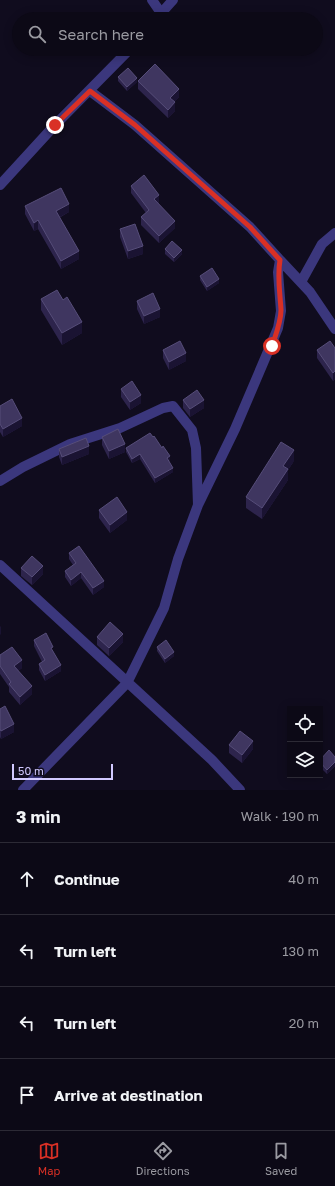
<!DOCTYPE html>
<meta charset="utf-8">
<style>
body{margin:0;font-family:"Golos Text",sans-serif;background:#1a1723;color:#f1f3f6}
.controls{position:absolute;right:12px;bottom:12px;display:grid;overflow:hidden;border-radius:0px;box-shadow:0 2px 10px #0003}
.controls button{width:36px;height:36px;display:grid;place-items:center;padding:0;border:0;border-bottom:1px solid #2c2a35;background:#0c0916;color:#f1f3f6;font:20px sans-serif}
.scale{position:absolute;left:12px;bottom:10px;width:101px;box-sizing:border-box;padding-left:4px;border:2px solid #d1c9ff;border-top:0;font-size:11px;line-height:14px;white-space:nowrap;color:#d1c9ff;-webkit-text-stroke:3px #100c1e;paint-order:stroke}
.stop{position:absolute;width:12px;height:12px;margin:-9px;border:3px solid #d93025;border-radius:50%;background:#fff}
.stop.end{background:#d93025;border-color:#fff;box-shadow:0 1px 4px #0008}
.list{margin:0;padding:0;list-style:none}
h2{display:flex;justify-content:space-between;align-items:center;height:52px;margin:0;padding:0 16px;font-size:17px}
h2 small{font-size:13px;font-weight:400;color:#9a9aa1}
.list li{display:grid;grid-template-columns:26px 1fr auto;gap:12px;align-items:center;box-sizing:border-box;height:72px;padding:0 16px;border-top:1px solid #2c2a35}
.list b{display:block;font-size:15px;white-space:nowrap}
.list em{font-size:13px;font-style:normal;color:#9a9aa1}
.icon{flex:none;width:22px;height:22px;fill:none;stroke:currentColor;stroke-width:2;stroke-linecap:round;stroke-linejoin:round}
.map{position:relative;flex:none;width:335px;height:790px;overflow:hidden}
.search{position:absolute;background:#0c0916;box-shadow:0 2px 10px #0003;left:12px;right:12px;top:12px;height:44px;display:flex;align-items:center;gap:10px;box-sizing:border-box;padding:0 14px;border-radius:22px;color:#9a9aa1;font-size:15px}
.sheet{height:340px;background:#0c0916}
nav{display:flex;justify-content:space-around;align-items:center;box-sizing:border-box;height:56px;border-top:1px solid #2c2a35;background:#0c0916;font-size:11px;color:#9a9aa1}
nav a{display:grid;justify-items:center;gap:2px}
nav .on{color:#d93025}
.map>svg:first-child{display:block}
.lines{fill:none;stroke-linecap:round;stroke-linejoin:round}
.minor{stroke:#3b377d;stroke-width:10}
.wall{fill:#2d244c}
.shaded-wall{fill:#1a1332}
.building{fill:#3f3660;stroke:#564d79}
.route{stroke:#d93025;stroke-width:5}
</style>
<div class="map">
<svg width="335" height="790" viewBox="0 0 335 790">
<rect width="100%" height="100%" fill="#100c1e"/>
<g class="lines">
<path class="minor" d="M152,0L161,13
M156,19L173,0
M0,185L55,125L130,49
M280,260L310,292L335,329
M301,282L322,244L335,233
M0,481L23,467L70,444L120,428L163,408L173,406L192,430L196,448L198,505
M0,565L212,760L240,790
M23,790L127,683L164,608L178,559L198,505L235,429L278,328L281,311L278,272L280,260L250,227L135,125L90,91"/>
</g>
<path class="wall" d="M118,77L137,82L127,91L118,81Z
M138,81L179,97L174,102L175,111L168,118L138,89Z
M131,186L159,202L158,203L175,228L159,243L141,225V217L146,213L131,193Z
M25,206L69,212L59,218L79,259L61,269L38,229L34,231L25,214Z
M120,229L143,254L128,259L120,237Z
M165,249L182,254L174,262L165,254Z
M200,276L219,283L207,291L200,280Z
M41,299L82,333L62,345L41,310Z
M137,301L160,317L144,324L137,309Z
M335,348V379L333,381L317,358V350Z
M163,350L186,361L169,370L163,358Z
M121,389L141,403L130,410L121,397Z
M183,400L204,408L190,417L183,408Z
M0,406L22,426L3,437L0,432Z
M102,437L125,452L109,459L102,445Z
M153,437L170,460L169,461L173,472L155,483L140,459L132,463L126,452V448Z
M59,449L89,454L62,465L59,457Z
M294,461L288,470V480L262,519L246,508V497Z
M99,510L127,520L110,533L99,518Z
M69,553L104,587L93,595L81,578L71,586L65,577V571L73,565L69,559Z
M21,568L43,574L32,585L21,576Z
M97,637L123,642L109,656L97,645Z
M34,640L53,651L61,671L45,681L39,670V664L42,662L34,646Z
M157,647L174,656L165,663L157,651Z
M0,655L22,668L18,671L32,694L20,705L9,692V687L0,674Z
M0,709L14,732L1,739L0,737Z
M229,745L253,749L242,763L229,753Z
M335,757V766L327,774L320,767V760Z"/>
<path class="shaded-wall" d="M137,78V82L127,91V87Z
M179,89V97L170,106V98Z
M175,102V111L168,118V110Z
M159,195V202L154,206V199Z
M69,204V212L56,219V211Z
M38,220V229L34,231V223Z
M175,221V228L159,243V236Z
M143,246V254L128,259V251Z
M182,250V254L174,262V258Z
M79,251V259L61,269V261Z
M219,279V283L207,291V287Z
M160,309V317L144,324V316Z
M82,322V333L62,345V333Z
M186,353V361L169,370V362Z
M335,371V379L333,381V373Z
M141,395V403L130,410V402Z
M204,400V408L190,417V409Z
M22,418V426L3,437V429Z
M125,444V452L109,459V451Z
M89,446V454L62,465V457Z
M294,450V461L288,470V480L262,519V508L283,466Z
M140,454V459L132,463V459Z
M170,456V460L167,462V458Z
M173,468V472L155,483V478Z
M127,512V520L110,533V525Z
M43,566V574L32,585V577Z
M81,572V578L71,586V580Z
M104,581V587L93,595V588Z
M1,626V634L0,635V627Z
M123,634V642L109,656V648Z
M174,652V656L165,663V659Z
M22,660V668L14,674V666Z
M61,665V671L45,681V675Z
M32,686V694L20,705V697Z
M14,724V732L1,739V731Z
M253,741V749L242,763V755Z
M335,762V766L327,774V770Z"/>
<path class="building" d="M155,64L179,89L170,98L175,102L168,110L138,81Z
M128,68L137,78L127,87L118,77Z
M144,175L159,195L154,199L175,221L159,236L141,217L149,210L131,186Z
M61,188L69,204L56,211L79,251L61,261L38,220L34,223L25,206Z
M135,224L143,246L128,251L120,229Z
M172,241L182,250L174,258L165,249Z
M212,268L219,279L207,287L200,276Z
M57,290L63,300L67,297L82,322L62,333L41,299Z
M153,293L160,309L144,316L137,301Z
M180,341L186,353L169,362L163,350Z
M330,341L335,348V371L333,373L317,350Z
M132,381L141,395L130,402L121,389Z
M197,390L204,400L190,409L183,400Z
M12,399L22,418L3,429L0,424V406Z
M118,429L125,444L109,451L102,437Z
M150,433L153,437L154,436L162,448L163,446L170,456L167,458L173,468L155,478L140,454L132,459L126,448Z
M86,438L89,446L62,457L59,449Z
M281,442L294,450L283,466L288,469L262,508L246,497Z
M117,497L127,512L110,525L99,510Z
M79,546L104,581L93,588L81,572L71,580L65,571L76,563L69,553Z
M32,556L43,566L32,577L21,568Z
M110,622L123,634L109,648L97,637Z
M46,633L53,647L51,648L61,665L45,675L39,664L45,660L34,640Z
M166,640L174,652L165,659L157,647Z
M12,647L22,660L14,666L32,686L20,697L9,684L11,682L0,666V655Z
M5,706L14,724L1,731L0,729V709Z
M240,731L253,741L242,755L229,745Z
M329,750L335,757V762L327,770L320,762V760Z"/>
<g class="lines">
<path class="route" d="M55,125L90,91L135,125L250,227L280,260C277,277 280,292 281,310C281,322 276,334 272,346"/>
</g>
</svg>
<div class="controls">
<button><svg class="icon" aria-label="locate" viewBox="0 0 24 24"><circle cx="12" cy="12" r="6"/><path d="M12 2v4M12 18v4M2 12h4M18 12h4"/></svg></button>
<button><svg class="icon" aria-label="layers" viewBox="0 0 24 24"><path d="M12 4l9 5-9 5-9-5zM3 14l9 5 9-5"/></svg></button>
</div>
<div class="scale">50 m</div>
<div class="stop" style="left:272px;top:346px"></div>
<div class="stop end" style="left:55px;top:125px"></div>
<div class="search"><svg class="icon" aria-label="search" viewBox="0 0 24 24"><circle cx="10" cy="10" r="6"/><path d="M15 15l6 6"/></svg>Search here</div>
</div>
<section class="sheet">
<h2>3 min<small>Walk · 190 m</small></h2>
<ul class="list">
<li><svg class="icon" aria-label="ahead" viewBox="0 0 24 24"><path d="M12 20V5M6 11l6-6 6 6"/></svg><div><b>Continue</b></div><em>40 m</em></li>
<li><svg class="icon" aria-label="left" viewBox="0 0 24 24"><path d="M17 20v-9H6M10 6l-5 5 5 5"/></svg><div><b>Turn left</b></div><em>130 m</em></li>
<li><svg class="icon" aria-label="left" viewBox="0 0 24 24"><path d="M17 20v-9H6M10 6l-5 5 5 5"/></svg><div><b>Turn left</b></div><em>20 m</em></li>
<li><svg class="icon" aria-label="arrive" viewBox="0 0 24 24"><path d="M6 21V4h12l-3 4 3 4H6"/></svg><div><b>Arrive at destination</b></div></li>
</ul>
</section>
<nav>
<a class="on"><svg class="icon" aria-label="map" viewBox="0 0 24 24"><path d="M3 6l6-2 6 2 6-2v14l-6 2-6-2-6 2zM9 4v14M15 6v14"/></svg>Map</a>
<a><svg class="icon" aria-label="directions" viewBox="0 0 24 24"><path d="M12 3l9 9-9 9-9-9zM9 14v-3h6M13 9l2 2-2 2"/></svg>Directions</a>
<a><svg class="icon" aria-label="saved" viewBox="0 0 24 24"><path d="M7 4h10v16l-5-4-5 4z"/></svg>Saved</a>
</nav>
